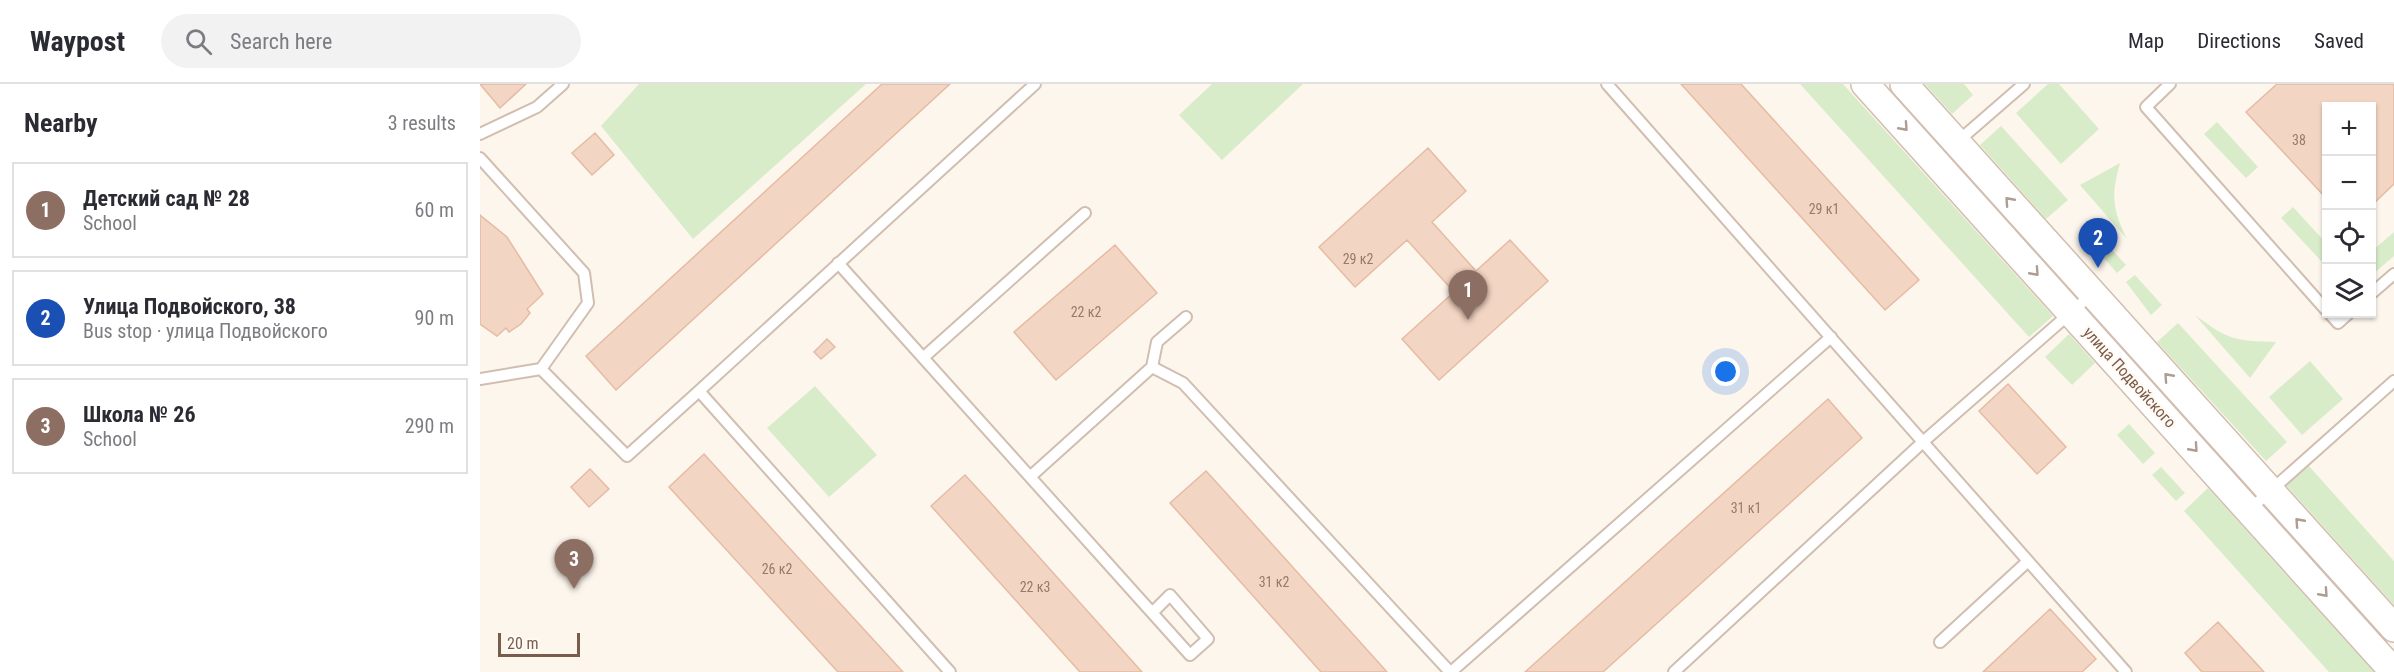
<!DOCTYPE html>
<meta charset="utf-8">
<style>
body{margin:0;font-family:"Roboto Condensed",sans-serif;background:#f2f2f3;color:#2b2b33}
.controls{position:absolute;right:18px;top:18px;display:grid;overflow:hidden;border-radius:0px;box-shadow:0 2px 4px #0004}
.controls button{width:54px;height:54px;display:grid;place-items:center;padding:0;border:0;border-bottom:2px solid #e1e1e2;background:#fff;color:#2b2b33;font:30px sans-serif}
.scale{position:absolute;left:18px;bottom:15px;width:82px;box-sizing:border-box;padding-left:6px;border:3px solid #7a5c4d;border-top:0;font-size:16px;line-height:21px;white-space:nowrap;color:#7a5c4d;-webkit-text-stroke:4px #fffaf3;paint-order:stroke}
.you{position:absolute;left:1246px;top:288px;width:21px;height:21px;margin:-15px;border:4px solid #fff;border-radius:50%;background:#1a73e8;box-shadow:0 0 0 9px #1a73e833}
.badge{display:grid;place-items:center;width:39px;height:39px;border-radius:50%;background:#2563eb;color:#fff;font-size:20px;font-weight:700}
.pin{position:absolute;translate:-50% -50px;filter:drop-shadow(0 2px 3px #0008)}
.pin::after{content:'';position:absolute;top:32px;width:21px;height:18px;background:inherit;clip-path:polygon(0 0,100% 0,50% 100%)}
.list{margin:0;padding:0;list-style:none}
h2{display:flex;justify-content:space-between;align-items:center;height:78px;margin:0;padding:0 24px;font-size:26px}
h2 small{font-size:20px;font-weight:400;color:#7c7c81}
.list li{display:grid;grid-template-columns:39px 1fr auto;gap:18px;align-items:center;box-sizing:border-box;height:96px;margin:0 12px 12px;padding:0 12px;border:2px solid #e1e1e2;border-radius:0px}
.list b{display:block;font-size:22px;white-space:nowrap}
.list p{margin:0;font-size:20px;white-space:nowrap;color:#7c7c81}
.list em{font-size:20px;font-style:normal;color:#7c7c81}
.icon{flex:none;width:33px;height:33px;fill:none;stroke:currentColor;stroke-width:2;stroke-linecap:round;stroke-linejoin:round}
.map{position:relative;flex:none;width:1914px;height:588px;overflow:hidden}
header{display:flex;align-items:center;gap:36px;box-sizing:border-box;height:84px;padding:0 30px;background:#fff;border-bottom:2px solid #e1e1e2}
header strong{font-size:28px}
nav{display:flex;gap:33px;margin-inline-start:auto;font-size:21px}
.search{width:420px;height:54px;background:#f2f2f3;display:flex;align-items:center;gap:15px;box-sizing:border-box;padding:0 21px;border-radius:33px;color:#7c7c81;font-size:22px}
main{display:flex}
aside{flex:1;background:#fff}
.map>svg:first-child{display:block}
.green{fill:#d8ecc9}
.building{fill:#f3d5c3;stroke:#e6bba3;stroke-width:1.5}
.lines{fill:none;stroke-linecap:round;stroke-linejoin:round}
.service-casing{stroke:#d1beb0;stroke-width:14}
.tertiary-casing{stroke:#d1beb0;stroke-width:30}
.service{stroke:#fff;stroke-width:10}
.tertiary{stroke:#fff;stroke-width:27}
.oneway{stroke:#af9d94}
.labels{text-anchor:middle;stroke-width:4.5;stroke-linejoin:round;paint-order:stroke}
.number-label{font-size:14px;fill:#987a6a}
.street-label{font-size:16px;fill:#7a5c4d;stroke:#fffaf3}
</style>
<header>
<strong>Waypost</strong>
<div class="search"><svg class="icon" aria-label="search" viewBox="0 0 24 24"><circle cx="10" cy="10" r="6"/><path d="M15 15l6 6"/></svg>Search here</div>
<nav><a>Map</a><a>Directions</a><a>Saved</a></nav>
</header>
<main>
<aside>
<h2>Nearby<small>3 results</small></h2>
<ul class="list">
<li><span class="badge" style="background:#8d6e63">1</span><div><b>Детский сад № 28</b><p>School</p></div><em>60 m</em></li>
<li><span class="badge" style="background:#1a4fb4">2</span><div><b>Улица Подвойского, 38</b><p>Bus stop · улица Подвойского</p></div><em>90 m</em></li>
<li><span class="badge" style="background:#8d6e63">3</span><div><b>Школа № 26</b><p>School</p></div><em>290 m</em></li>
</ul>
</aside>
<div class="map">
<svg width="1914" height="588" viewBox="0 0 1914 588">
<rect width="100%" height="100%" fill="#fdf6ec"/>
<path class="green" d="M159,0H386L213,155L121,42Z
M732,0H823L742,76L699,31Z
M1320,0H1363L1573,232L1549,253Z
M1445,0H1484L1493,11L1472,30Z
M1568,0H1579L1619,45L1581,80L1536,29Z
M1737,38L1778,83L1766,94L1724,50Z
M1521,42L1588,116L1566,135L1500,61Z
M1640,79C1631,112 1632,124 1647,155L1600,101Z
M1813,123L1846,159V178L1844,180L1801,134Z
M1914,148V172L1893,190L1892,167Z
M1624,157L1646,181L1637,189L1616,165Z
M1655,191L1682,221L1671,231L1646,198Z
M1715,231C1749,256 1754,257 1796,258L1770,294Z
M1698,239L1807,358L1786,377L1677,258Z
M1589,250L1615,279L1592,301L1565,273Z
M1830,277L1863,315L1822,351L1789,313Z
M335,302L397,371L349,413L287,344Z
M1649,340L1675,369L1663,380L1637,351Z
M1828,381L1914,477V521L1806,401Z
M1681,383L1705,409L1696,417L1672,391Z
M1728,404L1894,588H1849L1704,427Z"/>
<path class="building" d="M0,0H46L20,24Z
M402,0H470L136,306L106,272Z
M1201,0H1261L1439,196L1405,226Z
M1797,0H1914V100L1892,121V22H1846V114L1766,28Z
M115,49L134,71L112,91L92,69Z
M948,64L986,107L952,138L996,187L1030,156L1068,197L959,296L922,255L974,208L927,156L875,203L839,163Z
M0,131L27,153L63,210L47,225L50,229L41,240L29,248L26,244L17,252L0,240Z
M635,161L677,209L576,296L534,248Z
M347,255L355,263L341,275L334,268Z
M1528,300L1586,363L1557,390L1499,327Z
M1348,315L1382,354L1269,456L1123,588H1045Z
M224,370L302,456L423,588H358L189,403Z
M110,385L129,405L109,423L91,403Z
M726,387L747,410L907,588H841L690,419Z
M485,391L508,416L662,588H600L451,422Z
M1570,525L1616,575L1602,588H1503Z
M1738,538L1774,577L1784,588H1722L1705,569Z"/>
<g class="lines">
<g class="service-casing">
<path id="service" d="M1127,0L1646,588
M1690,0L1666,23L1846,226
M0,50L57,23L83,0
M1476,59L1544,0
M0,74L104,189L108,219L61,285
M358,179L710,571L728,555L690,511L673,528
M1892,209L1914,190
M1850,230L1858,239L1868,230
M444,273L605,129
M672,283L703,299L970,588
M0,295L61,285L147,372L219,307
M551,392L672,283L677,258L706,233
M1769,426L1914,297
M1460,558L1547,478
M470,588L219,307L555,0
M971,588L1351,253
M1194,588L1444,357L1612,210"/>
</g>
<g class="tertiary-casing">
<path id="tertiary" d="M1385,0L1914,588
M1424,0L1914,544"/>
</g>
<use href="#service" class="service"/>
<use href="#tertiary" class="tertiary"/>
</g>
<defs><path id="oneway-chevron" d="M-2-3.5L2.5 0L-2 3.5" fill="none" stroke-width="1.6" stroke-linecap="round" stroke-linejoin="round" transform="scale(1.5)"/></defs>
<g class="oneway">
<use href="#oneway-chevron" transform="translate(1424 43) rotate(48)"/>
<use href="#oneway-chevron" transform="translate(1529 117) rotate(-132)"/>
<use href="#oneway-chevron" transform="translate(1555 188) rotate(48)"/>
<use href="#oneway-chevron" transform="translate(1688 293) rotate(-132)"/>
<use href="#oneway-chevron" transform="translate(1714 364) rotate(48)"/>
<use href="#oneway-chevron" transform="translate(1819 438) rotate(-132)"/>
<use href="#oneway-chevron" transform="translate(1844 509) rotate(48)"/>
</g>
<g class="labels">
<g class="number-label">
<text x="1819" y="61">38</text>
<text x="1344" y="130">29 к1</text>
<text x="878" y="180">29 к2</text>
<text x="606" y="233">22 к2</text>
<text x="1266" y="429">31 к1</text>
<text x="297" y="490">26 к2</text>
<text x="794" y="503">31 к2</text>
<text x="555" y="508">22 к3</text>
</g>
<g class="street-label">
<text transform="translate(1650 293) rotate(48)" y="6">улица Подвойского</text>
</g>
</g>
</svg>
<div class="controls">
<button>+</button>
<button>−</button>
<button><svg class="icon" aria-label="locate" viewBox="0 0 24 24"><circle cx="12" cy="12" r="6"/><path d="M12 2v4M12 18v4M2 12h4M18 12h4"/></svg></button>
<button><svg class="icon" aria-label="layers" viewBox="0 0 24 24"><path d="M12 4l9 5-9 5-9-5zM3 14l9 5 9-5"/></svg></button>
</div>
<div class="scale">20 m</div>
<div class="you"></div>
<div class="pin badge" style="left:988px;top:236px;background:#8d6e63">1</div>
<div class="pin badge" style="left:1618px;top:184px;background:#1a4fb4">2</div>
<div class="pin badge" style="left:94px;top:505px;background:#8d6e63">3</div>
</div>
</main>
